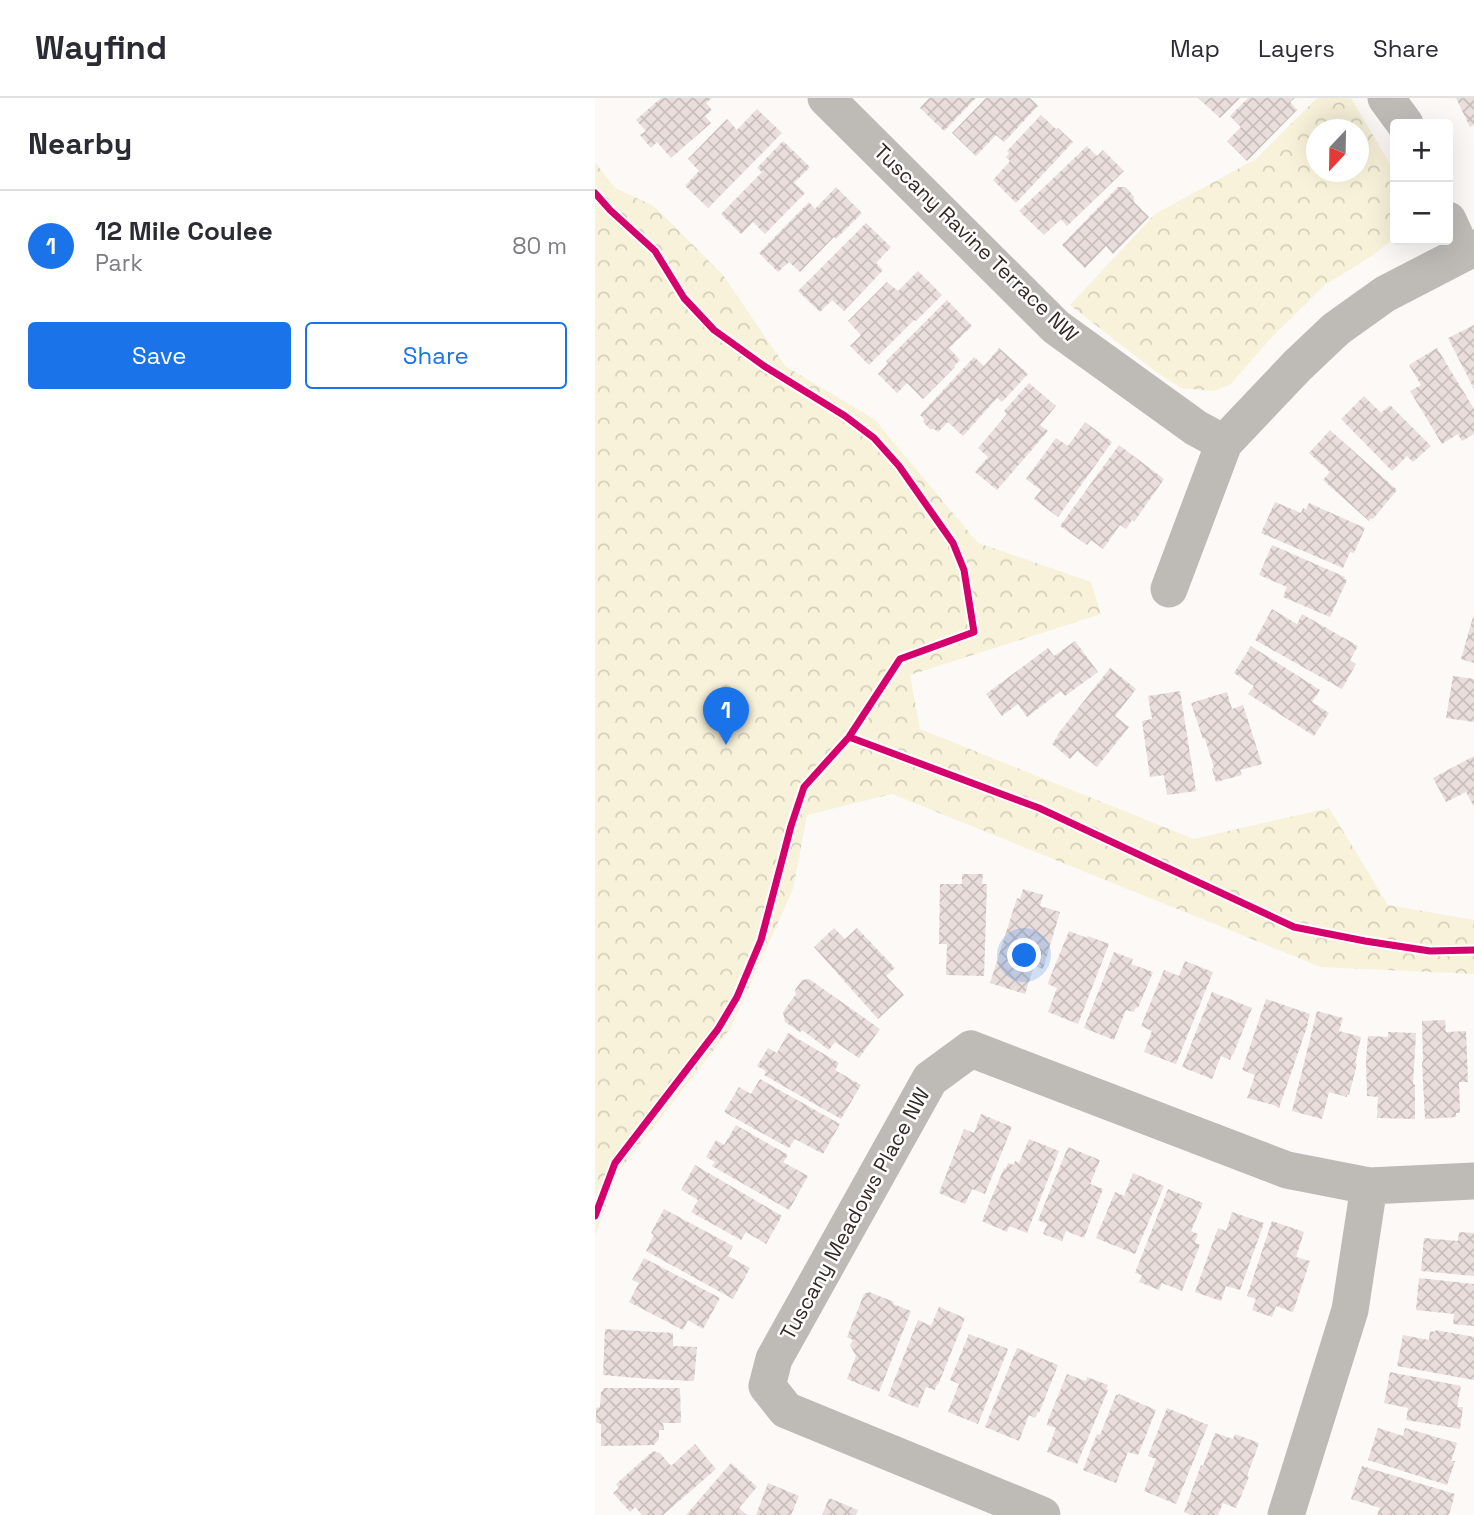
<!DOCTYPE html>
<meta charset="utf-8">
<style>
body{margin:0;font-family:"Space Grotesk",sans-serif;background:#f2f2f3;color:#2b2b33}
.controls{position:absolute;right:21px;top:21px;display:grid;overflow:hidden;border-radius:7px;box-shadow:0 7px 28px #0002}
.controls button{width:63px;height:63px;display:grid;place-items:center;padding:0;border:0;border-bottom:2px solid #e1e1e2;background:#fff;color:#2b2b33;font:35px sans-serif}
.compass{position:absolute;left:711px;top:21px;width:63px;height:63px;border-radius:50%;background:#fff;box-shadow:0 7px 28px #0002;rotate:202deg}
.you{position:absolute;left:430px;top:858px;width:24px;height:24px;margin:-18px;border:5px solid #fff;border-radius:50%;background:#1a73e8;box-shadow:0 0 0 10px #1a73e833}
.badge{display:grid;place-items:center;width:46px;height:46px;border-radius:50%;background:#1a73e8;color:#fff;font-size:23px;font-weight:700}
.pin{position:absolute;translate:-50% -58px;filter:drop-shadow(0 2px 4px #0008)}
.pin::after{content:'';position:absolute;top:37px;width:24px;height:21px;background:inherit;clip-path:polygon(0 0,100% 0,50% 100%)}
.list{margin:0;padding:0;list-style:none}
h2{display:flex;justify-content:space-between;align-items:center;height:91px;margin:0;padding:0 28px;font-size:30px}
h2 small{font-size:23px;font-weight:400;color:#7c7c81}
.list li{display:grid;grid-template-columns:46px 1fr auto;gap:21px;align-items:center;box-sizing:border-box;height:112px;padding:0 28px;border-top:2px solid #e1e1e2}
.list b{display:block;font-size:26px;white-space:nowrap}
.list p{margin:0;font-size:23px;white-space:nowrap;color:#7c7c81}
.list em{font-size:23px;font-style:normal;color:#7c7c81}
.actions{display:flex;gap:14px;padding:21px 28px}
.actions a{flex:1;padding:16px 0;border:2px solid #1a73e8;border-radius:7px;text-align:center;font-size:24px;color:#1a73e8}
.actions .main{background:#1a73e8;color:#fff}
.map{position:relative;flex:none;width:879px;height:1417px;overflow:hidden}
header{display:flex;align-items:center;gap:42px;box-sizing:border-box;height:98px;padding:0 35px;background:#fff;border-bottom:2px solid #e1e1e2}
header strong{font-size:33px}
nav{display:flex;gap:38px;margin-inline-start:auto;font-size:24px}
main{display:flex}
aside{flex:1;background:#fff}
.map>svg:first-child{display:block}
.park{fill:url(#park-crowns);fill-rule:evenodd}
.building{fill:url(#building-cross-hatch)}
.lines{fill:none;stroke-linecap:round;stroke-linejoin:round}
.minor{stroke:#bebbb7;stroke-width:37}
.cycleway-casing{stroke:#fff;stroke-width:11}
.cycleway{stroke:#d6006c;stroke-width:7}
.labels{text-anchor:middle;stroke-width:5;stroke-linejoin:round;paint-order:stroke}
.street-label{font-size:21px;fill:#362923;stroke:#fff}
</style>
<header>
<strong>Wayfind</strong>
<nav><a>Map</a><a>Layers</a><a>Share</a></nav>
</header>
<main>
<aside>
<h2>Nearby<small></small></h2>
<ul class="list">
<li><span class="badge">1</span><div><b>12 Mile Coulee</b><p>Park</p></div><em>80 m</em></li>
</ul>
<div class="actions"><a class="main">Save</a><a>Share</a></div>
</aside>
<div class="map">
<svg width="879" height="1417" viewBox="0 0 879 1417">
<defs>
<pattern id="park-crowns" width="20" height="18" patternUnits="userSpaceOnUse" patternTransform="scale(1.75)"><rect width="20" height="18" fill="#f8f2da"/><path d="M2 6a3 3 0 1 1 6 0M12 15a3 3 0 1 1 6 0" fill="none" stroke="#d5d0bb"/></pattern>
<pattern id="building-cross-hatch" width="8" height="8" patternUnits="userSpaceOnUse" patternTransform="scale(1.75)"><rect width="8" height="8" fill="#e9dedc"/><path d="M0 0l8 8M0 8l8-8" fill="none" stroke="#c8bebc"/></pattern>
</defs>
<rect width="100%" height="100%" fill="#fcf9f7"/>
<path class="park" d="M722,0H756L798,71L800,80V140L775,159L730,187L674,242L635,287L618,293L586,290L561,274L475,207L560,116L661,61ZM722,32H764V74H722Z
M0,64L20,90L59,108L128,177L190,268L279,321L383,445L496,484L506,516L315,577L325,631L599,741L734,710L793,807L879,822V876L726,869L297,696L212,717L198,791L135,931L23,1074L0,1138Z"/>
<path class="building" d="M66,0H117L111,5L117,12L110,18L116,25L76,60L62,44L56,50L45,37L51,33L41,22Z
M334,0H381L349,33L325,10Z
M391,0H435L443,8L409,44L401,37L381,58L357,35Z
M603,0H645L625,20Z
M653,0H700L695,4L702,12L652,63L632,43L646,29L635,18Z
M861,0H879V27L875,29Z
M162,11L187,35L113,110L90,88L104,73L93,61L132,21L142,32Z
M446,17L461,31L463,30L478,44L421,105L398,82L415,63L411,59L414,55L412,53Z
M188,43L215,69L199,85L210,95L170,136L158,124L146,136L126,116L167,74L162,70Z
M492,48L502,58L508,52L529,73L472,128L466,121L449,137L424,113Z
M241,89L267,115L241,141L239,139L205,174L194,164L183,174L164,155L214,104L220,111Z
M523,89H531L539,99V104L554,119L518,156L511,148L490,170L467,147Z
M271,125L296,149L281,165L288,172L249,213L237,202L225,214L203,193Z
M323,173L347,197L321,223L319,222L274,267L255,248L266,237L253,223L292,184L303,193Z
M352,202L377,228L354,250L365,262L359,268L360,269L328,301L312,285L302,295L283,276L293,265L291,263Z
M879,227V291L853,240Z
M404,250L433,276L407,304L402,300L368,338L353,324L343,334L339,331H335L328,324L329,321L325,317L379,259L389,268Z
M842,250L879,311V336L867,343L863,336L847,346L815,293L826,287L814,267Z
M434,285L461,308L445,327L453,333L402,392L380,374L393,359L383,350L412,316L409,313Z
M769,298L786,315L795,307L836,348L818,364L812,358L797,373L746,321Z
M490,324L517,344L463,419L439,401L446,392L431,381L461,340L473,348Z
M735,332L802,392L778,421L776,420L774,423L728,382L735,374L714,355Z
M524,347L569,381L539,424L537,422L531,431L525,427L508,451L496,442L492,447L465,428Z
M680,404L706,415L708,410L711,412L714,405L770,430L759,455L755,454L748,470L666,435Z
M677,447L750,479L749,481L752,482L735,519L688,499L692,489L664,477Z
M677,511L702,526L707,516L763,548L755,562L761,566L747,591L660,542Z
M878,519H879V565L866,561Z
M480,543L503,574L470,598L466,593L432,619L423,606L407,618L391,596L453,550L459,558Z
M656,548L725,592L717,604L734,615L719,638L653,596L659,588L639,575Z
M515,570L541,591L520,618L534,629L502,669L482,653L475,661L457,646L463,638L462,637Z
M858,578L879,581V624L851,620Z
M585,593L601,693L572,697L569,677L555,679L547,623L557,621L553,598Z
M632,594L637,611L648,607L667,666L645,672L647,677L621,684L617,671L619,670L610,641H608L596,605Z
M879,658V709L871,694L851,704L838,680Z
M367,776H388L387,786H392L389,878L351,877L352,846H344L345,786H367Z
M428,791L448,797L445,808L465,814L448,871L439,868L430,896L395,885L422,800L425,801Z
M239,830L250,841L262,830L300,870L291,878L309,897L283,921L219,849Z
M474,833L492,840L493,838L514,846L483,926L453,914L462,890L453,886L454,882Z
M519,854L538,861L536,866L558,874L543,910L541,909L539,914L531,912L519,942L489,930Z
M590,863L618,874L581,966L549,954L557,933L546,928L569,872L584,878Z
M214,881L285,931L264,960L240,944L234,952L207,932L205,934L190,924L188,914L201,896L200,892L207,882Z
M617,894L657,910L638,957L637,956L635,962L626,958L617,981L587,969Z
M671,901L715,916L712,926H713L684,1010L679,1007L652,1000L660,977L647,972Z
M722,913L748,920L744,933L766,939L760,965L762,966L754,997L752,996V999L734,994L727,1021L697,1013Z
M850,922L851,934L871,933L873,984H864L865,1015H861V1019L830,1021L827,964H828L827,923Z
M793,934L821,935L818,986L820,987V1021L782,1020L783,999L772,998L771,961L773,938L793,939Z
M193,935L244,965L240,972L266,987L246,1021L169,977L171,973L162,968L173,950L182,955Z
M165,981L245,1026L228,1056L200,1041L194,1050L129,1014L144,989L156,996Z
M386,1016L417,1029L390,1096L377,1091L370,1106L344,1095L369,1031L379,1035Z
M141,1027L193,1057L188,1064L213,1078L194,1112L117,1068L120,1064L111,1059L121,1042L129,1047Z
M434,1041L464,1053L432,1135L414,1128L412,1134L387,1123L409,1070L411,1071L413,1065L419,1067L420,1063L424,1065Z
M473,1049L505,1062L495,1086L508,1091L489,1140L471,1133L467,1143L448,1136L452,1126L443,1122Z
M100,1067L187,1118L171,1146L151,1134L146,1142L96,1114L103,1102L86,1092Z
M538,1075L569,1088L540,1156L501,1140L520,1094L529,1098Z
M573,1091L608,1105L596,1133L603,1136L600,1144L605,1147L587,1193L567,1185L564,1192L544,1184L547,1177L540,1175Z
M69,1111L138,1148L133,1158L155,1170L138,1201L51,1153L59,1137L56,1135Z
M637,1114L669,1125L645,1192L631,1188L626,1203L600,1194L623,1130L631,1133Z
M677,1123L709,1134L701,1159L715,1163L698,1214L681,1208L677,1219L657,1212L661,1201L652,1198Z
M864,1134L879,1135V1178L826,1173L829,1140L863,1143Z
M49,1160L125,1200L108,1231L93,1222L88,1232L34,1204L44,1185L37,1182Z
M824,1180L879,1186V1228L858,1226L859,1216L821,1212Z
M274,1194L299,1204L298,1206L316,1213L284,1294L252,1281L261,1258L255,1247L258,1242L252,1239L269,1196Z
M344,1209L370,1220L343,1287L342,1286L340,1292L331,1289L323,1310L293,1298L323,1222L336,1228Z
M10,1231L78,1235V1248L102,1249L99,1283L54,1281L8,1277Z
M841,1232L879,1239V1282L802,1268L808,1237L834,1242L835,1233L840,1234Z
M374,1236L413,1251L383,1326L353,1314L364,1286L355,1282Z
M422,1250L463,1267L444,1315L443,1314L440,1320L434,1317L424,1343L390,1329Z
M795,1274L866,1288L862,1309H868L865,1331L811,1322L813,1310L789,1305Z
M472,1276L491,1283L492,1279L513,1287L511,1291L513,1292L482,1366L452,1354L461,1330L452,1327L453,1322Z
M8,1290H85L86,1325H68L69,1332H64V1341L59,1347L6,1348V1326L1,1324V1310L5,1309L6,1294L8,1293Z
M524,1296L561,1312L543,1357L533,1354L521,1385L488,1372L502,1336L505,1337L521,1297H523Z
M572,1310L613,1327L581,1406L549,1393L561,1361L553,1358Z
M783,1330L808,1338L810,1330L862,1345L856,1363H860L852,1387L773,1362Z
M620,1335L638,1341L640,1336L664,1345L652,1378L654,1379L641,1410L628,1405L623,1417H596L589,1414L606,1367L608,1368Z
M100,1346L121,1371L68,1417H47L40,1409L35,1414L18,1395L24,1390L21,1386L58,1353L65,1355L76,1368Z
M136,1365L162,1389L144,1410L152,1417H91Z
M767,1368L860,1396L854,1417H782L785,1410L756,1401Z
M173,1385L204,1398L196,1417H161Z
M234,1400L263,1412L261,1417H227Z"/>
<g class="lines">
<path class="minor" d="M231,0L461,229L601,330L629,345L702,268L741,231L790,196L879,150
M791,0L810,26
M853,122L868,155
M574,491L629,345
M447,1417L191,1312L172,1288L179,1261L335,981L376,951L692,1072L774,1088L879,1083
M691,1417L755,1212L774,1088"/>
<g class="cycleway-casing">
<path id="cycleway" d="M0,95L15,112L60,153L89,200L119,232L169,268L250,318L279,340L304,368L358,445L369,472L379,534L305,561L254,639L209,689L196,728L166,842L142,899L123,931L20,1065L0,1118
M254,639L444,710L699,829L770,843L835,853L879,852"/>
</g>
<use href="#cycleway" class="cycleway"/>
</g>
<g class="labels">
<g class="street-label">
<text transform="translate(381 145) rotate(44)" y="7">Tuscany Ravine Terrace NW</text>
<text transform="translate(260 1116) rotate(-61)" y="7">Tuscany Meadows Place NW</text>
</g>
</g>
</svg>
<div class="controls">
<button>+</button>
<button>−</button>
</div>
<svg class="compass" viewBox="-18 -18 36 36"><path d="M0-13l5 13h-10z" fill="#e53935"/><path d="M0 13l5-13h-10z" fill="#7c7c81"/></svg>
<div class="you"></div>
<div class="pin badge" style="left:131px;top:647px">1</div>
</div>
</main>
